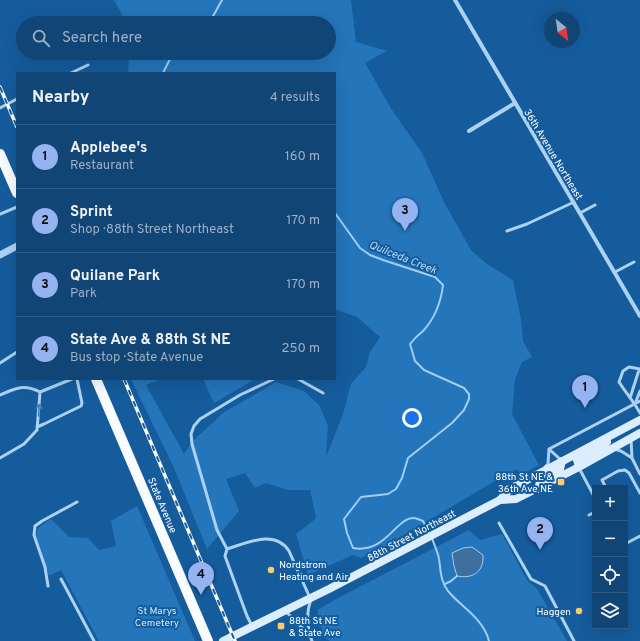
<!DOCTYPE html>
<meta charset="utf-8">
<style>
body{margin:0;font-family:Overpass,sans-serif;background:#1e4f7e;color:#f1f3f6}
.controls{position:absolute;right:12px;bottom:12px;display:grid;overflow:hidden;border-radius:0px;box-shadow:0 4px 16px #0002}
.controls button{width:36px;height:36px;display:grid;place-items:center;padding:0;border:0;border-bottom:1px solid #305d88;background:#104576;color:#f1f3f6;font:20px sans-serif}
.compass{position:absolute;left:544px;top:12px;width:36px;height:36px;border-radius:50%;background:#104576;box-shadow:0 4px 16px #0002;rotate:151deg}
.you{position:absolute;left:412px;top:418px;width:14px;height:14px;margin:-10px;border:3px solid #fff;border-radius:50%;background:#1a73e8;box-shadow:0 0 0 6px #1a73e833}
.badge{display:grid;place-items:center;width:26px;height:26px;border-radius:50%;background:#95b2f1;color:#111;font-size:13px;font-weight:700}
.pin{position:absolute;translate:-50% -33px;filter:drop-shadow(0 1px 2px #0008)}
.pin::after{content:'';position:absolute;top:21px;width:14px;height:12px;background:inherit;clip-path:polygon(0 0,100% 0,50% 100%)}
.list{margin:0;padding:0;list-style:none}
h2{display:flex;justify-content:space-between;align-items:center;height:52px;margin:0;padding:0 16px;font-size:17px}
h2 small{font-size:13px;font-weight:400;color:#9cb1c5}
.list li{display:grid;grid-template-columns:26px 1fr auto;gap:12px;align-items:center;box-sizing:border-box;height:64px;padding:0 16px;border-top:1px solid #305d88}
.list b{display:block;font-size:15px;white-space:nowrap}
.list p{margin:0;font-size:13px;white-space:nowrap;color:#9cb1c5}
.list em{font-size:13px;font-style:normal;color:#9cb1c5}
.icon{flex:none;width:22px;height:22px;fill:none;stroke:currentColor;stroke-width:2;stroke-linecap:round;stroke-linejoin:round}
.map{position:relative;flex:none;width:640px;height:641px;overflow:hidden}
.search{position:absolute;background:#104576;box-shadow:0 4px 16px #0002;left:16px;top:16px;width:320px;height:44px;display:flex;align-items:center;gap:10px;box-sizing:border-box;padding:0 14px;border-radius:22px;color:#9cb1c5;font-size:15px}
.panel{position:absolute;background:#104576;box-shadow:0 4px 16px #0002;left:16px;top:72px;width:320px;height:308px;border-radius:0px}
.map>svg:first-child{display:block}
.green{fill:#2475ba}
.water{fill:#3e6f9e;stroke:#9fcef6}
.lines{fill:none;stroke-linecap:round;stroke-linejoin:round}
.stream{stroke:#9fcef6;stroke-width:2}
.service{stroke:#acd2f3;stroke-width:3}
.minor{stroke:#acd2f3;stroke-width:4}
.tertiary{stroke:#acd2f3;stroke-width:7}
.secondary{stroke:#dcedfd;stroke-width:8}
.primary{stroke:#f8fcff;stroke-width:10}
.rail-casing{stroke:#fff;stroke-width:3.5}
.rail{stroke:#155c9d;stroke-width:2;stroke-dasharray:6;stroke-linecap:butt}
.oneway{stroke:#427fb7}
.poi-dot{fill:#ffc96e;stroke:#155c9d;stroke-width:1.5}
.labels{text-anchor:middle;stroke-width:4;stroke-linejoin:round;paint-order:stroke}
.street-label{font-size:10px;fill:#fff;stroke:#155c9d}
.poi-label{font-size:10px;fill:#fff;stroke:#155c9d;text-anchor:end}
.park-label{font-size:10px;fill:#d4eafd;stroke:#155c9d}
.water-label{font-size:11px;font-style:italic;fill:#b9dcf9;stroke:#155c9d}
</style>
<div class="map">
<svg width="640" height="641" viewBox="0 0 640 641">
<rect width="100%" height="100%" fill="#155c9d"/>
<path class="green" d="M114,0H351L356,42L387,51L365,63L392,110L422,153L445,204L471,250L487,264L513,280L521,320L523,341L532,357L522,362L515,379L512,414L539,465L521,475L517,469L495,481L377,551L361,558L353,555L308,575L296,534L314,520L316,517L310,490H288L266,483L255,488L245,473L226,479L239,511L207,549L174,468L131,379H161L146,385L184,454L192,442L223,413L276,382L304,391L319,405L328,425L326,457L343,414L351,384L366,367L370,352L380,337L357,317L335,309V73H128L129,53H329V23H125L123,16Z
M203,379H255L214,403Z
M137,506L195,641H99L61,570L49,576L42,553L36,536L38,528L51,519L69,537L88,538L99,550L116,546L111,521Z
M469,530L480,540L502,534L527,580L537,589L567,641H330L324,637L317,610L340,597Z"/>
<path class="water" d="M472,547L483,555C484,572 473,579 457,576L454,566L452,553L463,548Z"/>
<g class="lines">
<path class="stream" d="M206,23L212,18L222,0
M163,73L173,53
M335,213L360,248L370,255L383,260L435,277L443,285C441,302 435,318 423,331C418,335 414,339 410,344L415,361L424,370L464,388L469,394V399L464,410L452,423L408,458L402,478L396,489L388,494L361,497L344,519L347,533L353,548C386,554 396,517 414,518C416,518 420,520 423,521L430,535
M432,538C434,545 438,552 439,559C441,571 440,580 448,591C461,607 484,619 489,641
M445,584L451,581L457,576"/>
<path class="service" d="M71,73L88,65
M0,108L17,99
M580,213L595,205
M0,214L17,207
M507,231L527,224L574,202
M615,272L634,262
M0,363L17,352
M640,369L629,367L623,371L619,382C626,393 634,402 640,413
M298,379L323,393
M0,395C16,388 24,384 40,392L72,379
M630,398L639,370
M635,404L640,391
M37,427L44,424L81,406L82,403L77,379
M549,449L640,401
M614,449L621,451L632,458L631,439
M0,458L24,444L37,430L40,392
M632,458L640,474
M545,467L548,464L549,449L562,461
M579,468L595,498
M606,488L602,480L618,471L625,470L629,473L640,493
M589,515L595,512
M499,523L531,579L545,586L574,641
M625,544L640,536
M227,549L217,530L192,444L191,434L194,426L200,419L240,395L274,379
M61,579L94,641
M48,586L45,567L34,535L35,526L42,521L77,502
M311,600C306,612 307,629 312,641
M286,612L295,620L311,638
M252,626L247,616L225,556L227,549C247,543 275,529 289,551L310,598"/>
<path class="minor" d="M455,0L640,316
M469,131L515,103"/>
<path class="tertiary" d="M0,255L17,246"/>
<path class="secondary" d="M579,467L577,460L599,448L607,442
M538,489L541,479L560,469L562,461
M500,500L516,499L579,467L640,433
M223,641L329,589L467,517L500,500L510,489L640,420"/>
<path class="primary" d="M0,154L17,193
M96,379L208,641"/>
<g class="rail-casing">
<path id="rail" d="M0,87L17,127
M124,379L235,641"/>
</g>
<use href="#rail" class="rail"/>
</g>
<defs><path id="oneway-shaft" d="M-6 0H5M1.5-3L5.5 0L1.5 3" fill="none" stroke-width="1.6" stroke-linecap="round" stroke-linejoin="round"/></defs>
<use class="oneway" href="#oneway-shaft" transform="translate(39 410) rotate(-87)"/>
<g class="poi-dot">
<rect x="557" y="478" width="8" height="8" rx="2"/>
<circle cx="271" cy="570" r="4"/>
<circle cx="579" cy="611" r="4"/>
<rect x="277" y="622" width="8" height="8" rx="2"/>
</g>
<g class="labels">
<g class="street-label">
<text transform="translate(554 154) rotate(59)" y="4">36th Avenue Northeast</text>
<text transform="translate(163 505) rotate(67)" y="4">State Avenue</text>
<text transform="translate(411 535) rotate(-28)" y="4">88th Street Northeast</text>
</g>
<g class="poi-label">
<text x="553" y="480">88th St NE &amp;<tspan x="553" dy="12">36th Ave NE</tspan></text>
<text x="279" y="568" text-anchor="start">Nordstrom<tspan x="279" dy="12">Heating and Air</tspan></text>
<text x="571" y="615">Haggen</text>
<text x="289" y="624" text-anchor="start">88th St NE<tspan x="289" dy="12">&amp; State Ave</tspan></text>
</g>
<g class="park-label">
<text x="157" y="614">St Marys<tspan x="157" dy="12">Cemetery</tspan></text>
</g>
<g class="water-label">
<text transform="translate(403 257) rotate(22)" y="4">Quilceda Creek</text>
</g>
</g>
</svg>
<div class="controls">
<button>+</button>
<button>−</button>
<button><svg class="icon" aria-label="locate" viewBox="0 0 24 24"><circle cx="12" cy="12" r="6"/><path d="M12 2v4M12 18v4M2 12h4M18 12h4"/></svg></button>
<button><svg class="icon" aria-label="layers" viewBox="0 0 24 24"><path d="M12 4l9 5-9 5-9-5zM3 14l9 5 9-5"/></svg></button>
</div>
<svg class="compass" viewBox="-18 -18 36 36"><path d="M0-13l5 13h-10z" fill="#e53935"/><path d="M0 13l5-13h-10z" fill="#9cb1c5"/></svg>
<div class="you"></div>
<div class="pin badge" style="left:585px;top:408px">1</div>
<div class="pin badge" style="left:540px;top:550px">2</div>
<div class="pin badge" style="left:405px;top:231px">3</div>
<div class="pin badge" style="left:201px;top:595px">4</div>
<div class="search"><svg class="icon" aria-label="search" viewBox="0 0 24 24"><circle cx="10" cy="10" r="6"/><path d="M15 15l6 6"/></svg>Search here</div>
<section class="panel">
<h2>Nearby<small>4 results</small></h2>
<ul class="list">
<li><span class="badge">1</span><div><b>Applebee's</b><p>Restaurant</p></div><em>160 m</em></li>
<li><span class="badge">2</span><div><b>Sprint</b><p>Shop · 88th Street Northeast</p></div><em>170 m</em></li>
<li><span class="badge">3</span><div><b>Quilane Park</b><p>Park</p></div><em>170 m</em></li>
<li><span class="badge">4</span><div><b>State Ave &amp; 88th St NE</b><p>Bus stop · State Avenue</p></div><em>250 m</em></li>
</ul>
</section>
</div>
